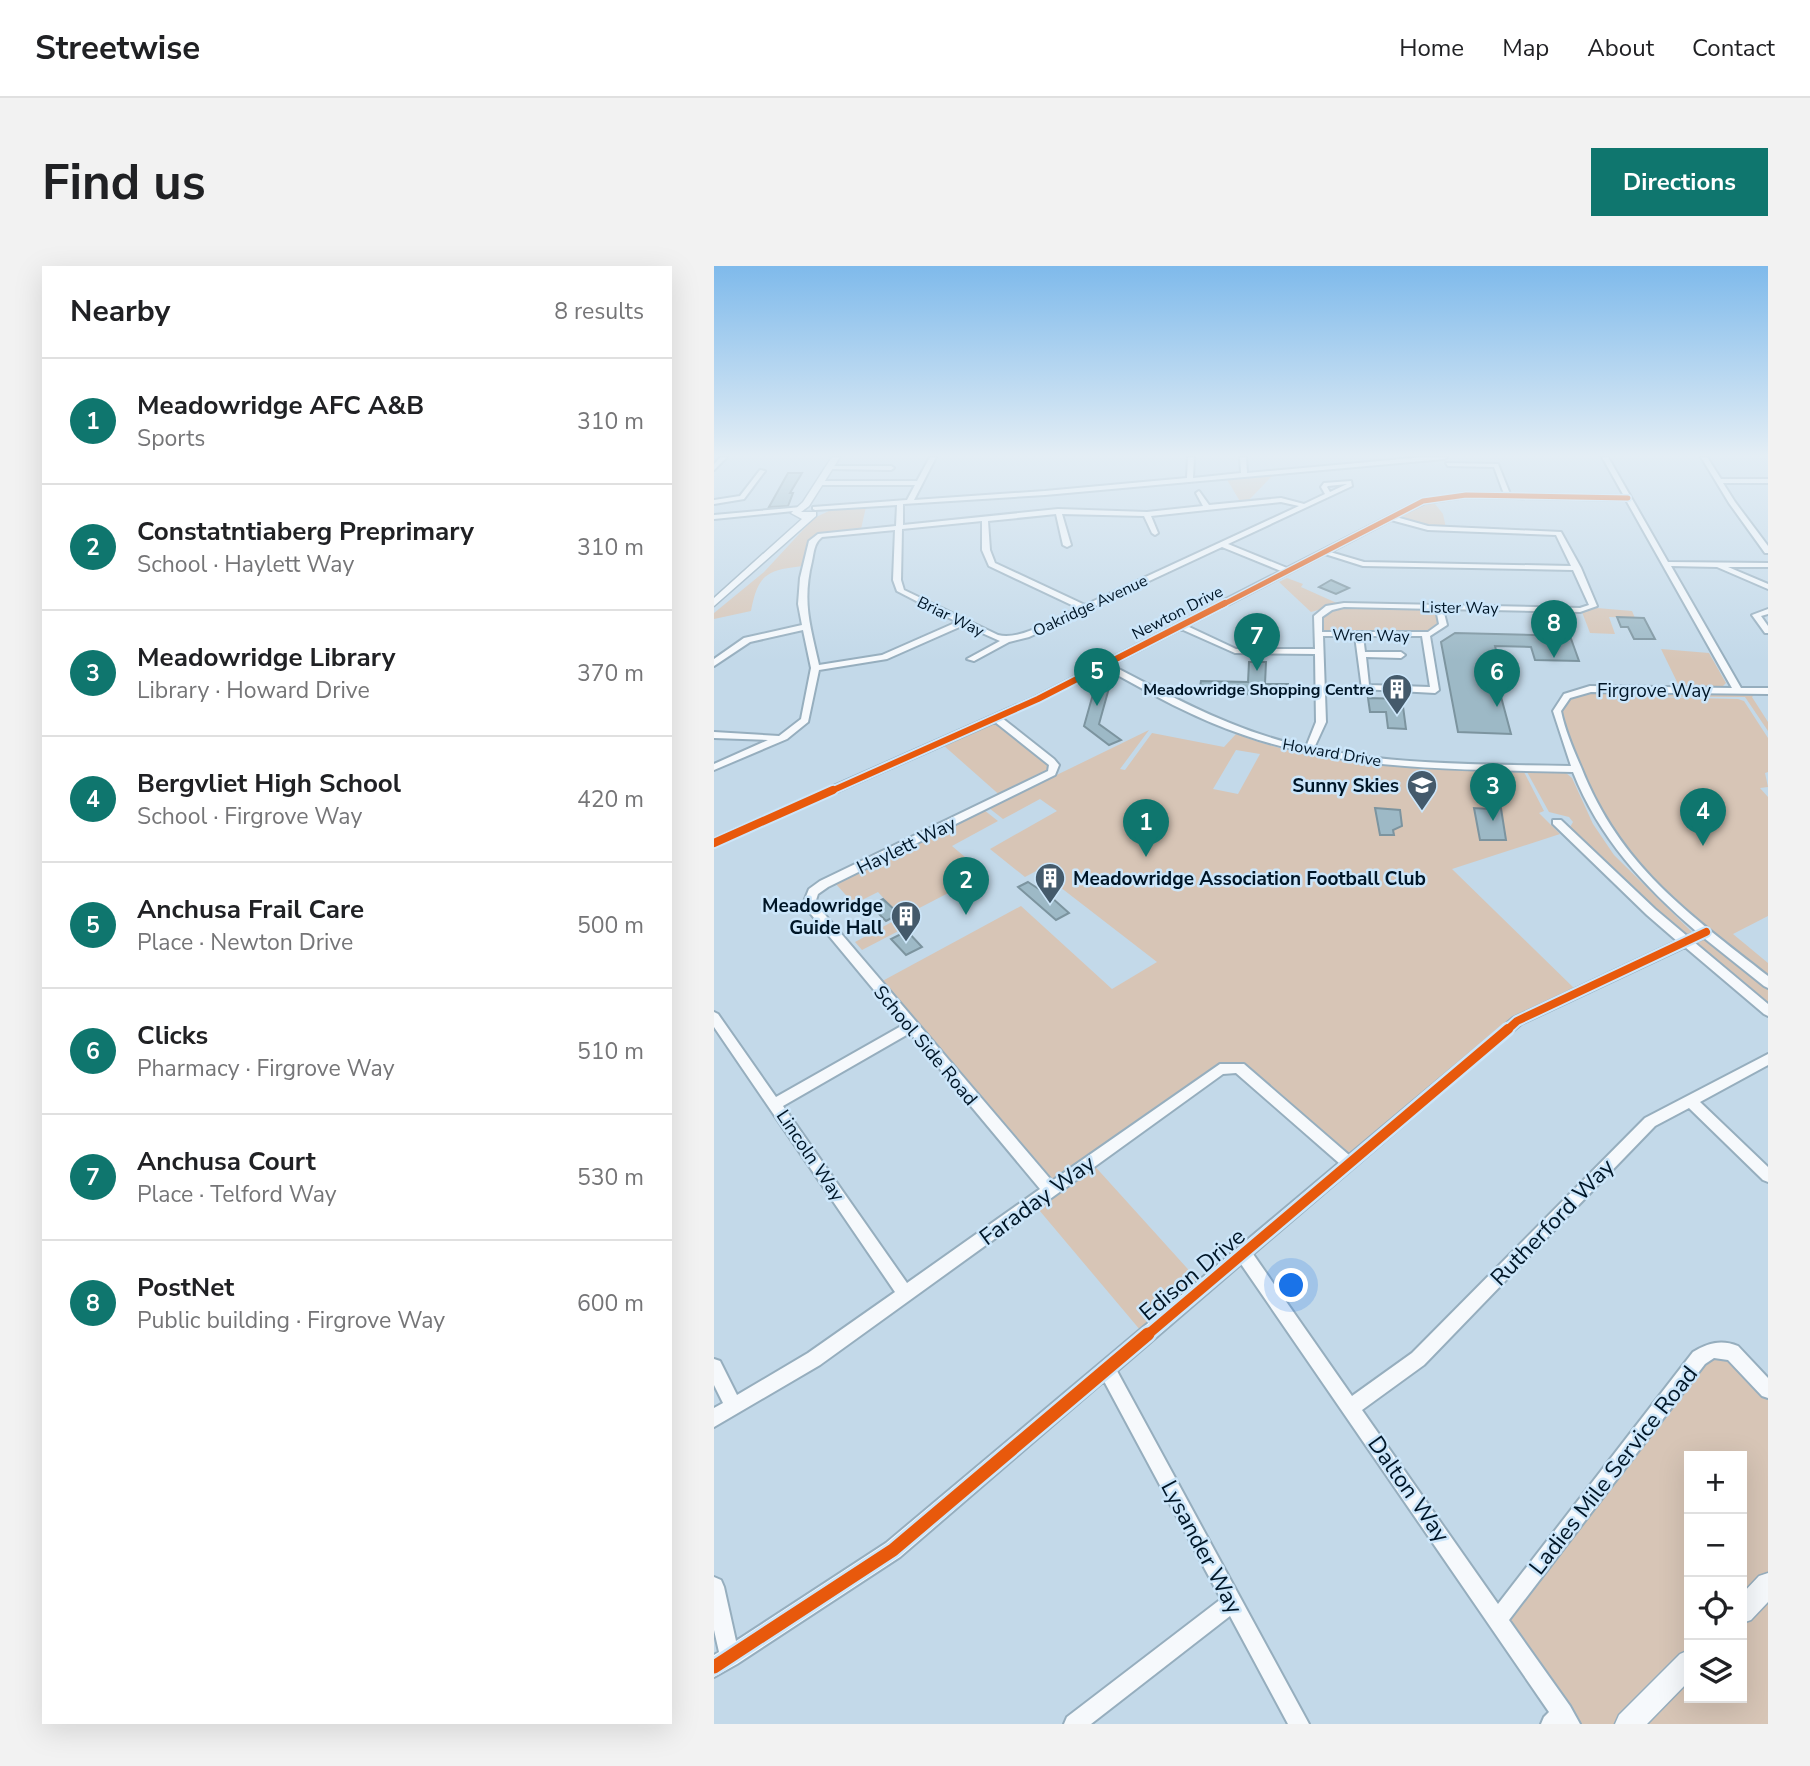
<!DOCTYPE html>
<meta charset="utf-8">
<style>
body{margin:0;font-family:"Nunito Sans",sans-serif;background:#f2f2f2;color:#202124}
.controls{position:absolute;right:21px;bottom:21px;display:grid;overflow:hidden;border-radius:0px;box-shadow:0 7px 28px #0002}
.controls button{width:63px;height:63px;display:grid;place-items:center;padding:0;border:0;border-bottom:2px solid #e0e0e0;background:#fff;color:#202124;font:35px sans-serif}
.you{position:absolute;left:578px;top:1020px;width:24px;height:24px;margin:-18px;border:5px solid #fff;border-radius:50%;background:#1a73e8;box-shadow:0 0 0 10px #1a73e833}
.badge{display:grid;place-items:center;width:46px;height:46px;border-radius:50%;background:#0f766e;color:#fff;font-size:23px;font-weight:700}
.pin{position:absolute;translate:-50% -58px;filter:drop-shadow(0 2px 4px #0008)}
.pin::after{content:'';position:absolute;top:37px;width:24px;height:21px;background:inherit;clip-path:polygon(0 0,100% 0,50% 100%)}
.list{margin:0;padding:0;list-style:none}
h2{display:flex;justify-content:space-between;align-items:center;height:91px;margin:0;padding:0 28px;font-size:30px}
h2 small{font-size:23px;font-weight:400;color:#757577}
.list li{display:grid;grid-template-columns:46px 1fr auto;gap:21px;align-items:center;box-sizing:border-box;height:126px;padding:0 28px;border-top:2px solid #e0e0e0}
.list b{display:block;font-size:26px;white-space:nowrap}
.list p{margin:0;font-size:23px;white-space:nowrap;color:#757577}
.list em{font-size:23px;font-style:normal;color:#757577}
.icon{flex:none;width:38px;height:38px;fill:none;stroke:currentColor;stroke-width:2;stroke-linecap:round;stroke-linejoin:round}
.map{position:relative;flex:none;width:1054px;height:1458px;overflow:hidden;border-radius:0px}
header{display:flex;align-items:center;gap:42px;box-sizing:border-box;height:98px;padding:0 35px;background:#fff;border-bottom:2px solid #e0e0e0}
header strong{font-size:33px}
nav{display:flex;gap:38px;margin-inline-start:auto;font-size:24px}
.intro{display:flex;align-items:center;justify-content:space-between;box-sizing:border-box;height:168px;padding:0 42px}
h1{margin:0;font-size:49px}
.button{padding:18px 32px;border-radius:0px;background:#0f766e;color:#fff;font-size:24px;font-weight:700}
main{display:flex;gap:42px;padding:0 42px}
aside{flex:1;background:#fff;border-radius:0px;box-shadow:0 7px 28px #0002}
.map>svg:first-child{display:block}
.green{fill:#d7c5b6;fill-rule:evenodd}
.building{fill:#9db9c6;stroke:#7c949f;stroke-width:2}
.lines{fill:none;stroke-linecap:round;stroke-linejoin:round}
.minor-casing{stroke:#96aebe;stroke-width:4}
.major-casing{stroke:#96aebe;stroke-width:3}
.minor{fill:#f6f9fc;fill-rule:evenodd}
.major{fill:#f6f9fc;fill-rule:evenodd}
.cycleway-far4-casing{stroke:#cce6fa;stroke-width:8}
.cycleway-far3-casing{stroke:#cce6fa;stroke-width:10}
.cycleway-far2-casing{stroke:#cce6fa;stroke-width:12}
.cycleway-far1-casing{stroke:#cce6fa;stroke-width:15}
.cycleway-casing{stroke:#cce6fa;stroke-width:18}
.cycleway-far4{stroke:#e8590c;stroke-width:5}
.cycleway-far3{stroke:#e8590c;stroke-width:6}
.cycleway-far2{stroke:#e8590c;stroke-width:8}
.cycleway-far1{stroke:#e8590c;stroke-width:10}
.cycleway{stroke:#e8590c;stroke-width:13}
.labels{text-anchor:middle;stroke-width:5;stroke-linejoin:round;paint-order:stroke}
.far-street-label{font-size:16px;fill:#001627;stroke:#cce6fa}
.far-poi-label{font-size:16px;font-weight:bold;fill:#001627;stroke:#cce6fa;text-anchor:end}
.street-label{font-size:19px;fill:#001627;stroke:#cce6fa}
.poi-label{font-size:19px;font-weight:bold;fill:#001627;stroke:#cce6fa;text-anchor:end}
.near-street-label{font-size:23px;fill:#001627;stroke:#cce6fa}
</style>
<header>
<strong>Streetwise</strong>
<nav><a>Home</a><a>Map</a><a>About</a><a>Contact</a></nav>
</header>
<div class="intro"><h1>Find us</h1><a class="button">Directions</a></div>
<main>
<aside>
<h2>Nearby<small>8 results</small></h2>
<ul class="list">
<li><span class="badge">1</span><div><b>Meadowridge AFC A&amp;B</b><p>Sports</p></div><em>310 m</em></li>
<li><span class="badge">2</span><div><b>Constatntiaberg Preprimary</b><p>School · Haylett Way</p></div><em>310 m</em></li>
<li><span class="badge">3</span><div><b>Meadowridge Library</b><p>Library · Howard Drive</p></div><em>370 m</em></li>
<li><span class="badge">4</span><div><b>Bergvliet High School</b><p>School · Firgrove Way</p></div><em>420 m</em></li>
<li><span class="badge">5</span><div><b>Anchusa Frail Care</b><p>Place · Newton Drive</p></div><em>500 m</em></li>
<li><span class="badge">6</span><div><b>Clicks</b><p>Pharmacy · Firgrove Way</p></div><em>510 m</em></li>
<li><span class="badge">7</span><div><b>Anchusa Court</b><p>Place · Telford Way</p></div><em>530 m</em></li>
<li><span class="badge">8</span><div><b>PostNet</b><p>Public building · Firgrove Way</p></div><em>600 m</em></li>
</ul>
</aside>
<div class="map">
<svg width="1054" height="1458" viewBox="0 0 1054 1458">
<rect width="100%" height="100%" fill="#c3d9e9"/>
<path class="green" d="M560,208L533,236L527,237L512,212Z
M718,234L729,248L732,262H717L685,252Z
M152,241L147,263L101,270L97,273L89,300C53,304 44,308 37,345L0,353V347L50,306L100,252L117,244Z
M573,312L589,318L587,321L625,338L597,346L565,316Z
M621,340L725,341L728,362L720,367L605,368L606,347Z
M883,342L918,345L921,352L895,351L901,368L876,367L868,346Z
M947,383L995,387L1012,417L1008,421L965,420Z
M864,425H1036L1040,429L1038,431L1054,456V465L1031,431L890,430L1024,433L1030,435L1054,472V506L1051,507L1054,521L1046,522L1054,531V650L1019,668L1054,697V745L971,676L992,667L898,575L845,453L847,435Z
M283,453L337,495L339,505L289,532L228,478Z
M435,464L406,503L411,504L438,467L510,481L522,468C615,503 712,502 810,506L830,545L825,547L846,568L738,603L863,725L818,746L636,898L519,801L377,896L491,1022L432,1071L320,938L337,926L161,719L307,640L398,723L443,696L324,604L311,611L276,583L343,545L326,533L289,553L275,542ZM522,484L546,488L524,528L499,523Z
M813,506L852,507L858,512L879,558L900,589L979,667L972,669L855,563L859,556L855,551L835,546Z
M270,544L284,555L238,580L271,608L188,651L196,659L148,684L141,676L187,651L164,626L140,638L121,617Z
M1004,1083L1054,1124V1458H856L785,1352L985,1092ZM975,1190H1028V1432H975Z"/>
<path class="building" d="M74,207H88L76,227H79L74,240L55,241Z
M617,314L635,322L622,328L605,321Z
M903,351L930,352L941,373H920L914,361H907Z
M741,367L856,370L865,395L821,394L817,381L781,380L789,412H782L797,468L744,466L727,376Z
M535,396H552L551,418H574V430L485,426L487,415L534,416Z
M381,421L395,422L385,458L407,474L395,479L370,460Z
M654,432L688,433L692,463L674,462L672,446H656Z
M773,536H786L792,574H766L760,542L775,543Z
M661,542L686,544L688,560L679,564L680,569H666Z
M314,616L337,631L355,647L342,654L304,621Z
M169,633L185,648L172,655L157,640Z
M193,665L208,681L192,689L177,673Z"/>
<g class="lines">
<g class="minor-casing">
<path id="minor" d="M7,191H13L0,204V198Z
M216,191H222L200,234L331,225L473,212L474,191H480L479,212L527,207L526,191H532L533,207L710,191H733L730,193L331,229L189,238V259L344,243L433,246L489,240L482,227L485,225L495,239L567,232L590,238L611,228L607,221L610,217L637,215L638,220L514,278L573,302L707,234L752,227L790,228L780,201L734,200L732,197L784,198L796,228L910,230L888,191H894L954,296L1054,297V301H1014L1054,318V323L1003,301L957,300L1027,422H1054V428L877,426L856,432L847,445C851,464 859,483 867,501C906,600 974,647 1054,710V722L1050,720L990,672L980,676L1054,738V750L1050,748L971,681L807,758L539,988L638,1130L698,1087L931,852L1054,788V799L986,836L1054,901V916L1049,914L975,842L941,860L710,1099L648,1144L784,1338L979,1086C994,1077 1007,1073 1024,1080L1054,1112V1132L1048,1130L1014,1094L1000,1092L991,1098L795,1354L856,1440L866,1458H827L830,1451L835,1446L527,998L403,1105L595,1458H574L516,1350L377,1458H350L353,1451L507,1333L390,1115L186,1291L23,1398L0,1411V1389L5,1386L0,1364V1311L7,1314L10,1321L22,1375L172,1277L625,897L522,807L509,808L106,1099L0,1161V1142L9,1137L0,1119V1093L6,1095L23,1129L94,1087L181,1026L0,761V746L4,748L62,831L189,759L91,641L89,638L95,623L106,615L334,505L335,499L281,456L0,580V573L321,431L567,305L508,281L315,371L295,376L260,395L253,393L286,375L250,359L173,393L105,404L94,456L73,473L0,504V498L54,474L0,472V466L65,470L87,453L97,402L89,364L36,376L0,400V393L30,372L88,359L84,338L86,312L95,275L104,268L182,260L183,239L101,244L99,243V241L193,234L201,219H106L103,217L106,215H203ZM633,218L616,226L613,221L614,220ZM752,231L912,234L1018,422L876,420L850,428L839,445L857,500C771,498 684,500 600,482L612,456L609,370H641L648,423L721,427L725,424L716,370L733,359L729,343L866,346L883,340L867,302L847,266L714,260L682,251L711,237ZM567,236L585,240L371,339L281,297L276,284L274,255L342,248L349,279L353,281L357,279L348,248L430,250L438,267L441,269L444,267L437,250ZM677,254L714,264L842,269L857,300L650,296L616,286ZM268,255V284L275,300L364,342C342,352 307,375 284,369L190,324L187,314L188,263ZM181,264L179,314L183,325L243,356L168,389L105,399C96,359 88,336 98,295C100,286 100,277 108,271ZM611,288L649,300L859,304L875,339L866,342L630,337L612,340L600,350L601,383H522L473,360ZM630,341L722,343L725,358L714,366H608V351L618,344ZM467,363L521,387L601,388L602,456L592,481C522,466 460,432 397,399ZM649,370H708L716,421L655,419L652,391L687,392L691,389L687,386H651ZM391,402C436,427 481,453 530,469C636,506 749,503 859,506C885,572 930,620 983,666L973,670L941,643L847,554H839V558L933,649L963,675L799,752L635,889L530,798H506L338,915L101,637L104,628L114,621L341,509L345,499L340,493L288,452ZM196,767L326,923L193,1017L69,840Z
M987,191H993L1007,213H1054V217H1009L1021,236L1054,280V287H1051L1015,237Z
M115,200H177L180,202L177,204L113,203Z
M46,204L51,205L30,233L0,238V234L26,230Z
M87,241L89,242V244L0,253V249Z
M1054,343V348L1047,350L1054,360V367H1051L1038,349Z"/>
</g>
<g class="major-casing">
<path id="major" d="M118,191H126L95,240L87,246H102V250L0,340V332L88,253L77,247L89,236Z
M1054,1307V1336L1037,1354L1028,1357V1328L1045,1310Z
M975,1384V1415L933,1458H901L905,1449L966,1388Z"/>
</g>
<use href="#minor" class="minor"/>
<use href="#major" class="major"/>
<g class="cycleway-far4-casing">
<path id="cycleway-far4" d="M508,339L709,235L752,229L914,232"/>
</g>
<g class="cycleway-far3-casing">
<path id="cycleway-far3" d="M115,526L324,433L511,337"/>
</g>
<g class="cycleway-far2-casing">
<path id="cycleway-far2" d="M0,577L119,524
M792,765L803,755L992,666"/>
</g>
<g class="cycleway-far1-casing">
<path id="cycleway-far1" d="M432,1070L794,763"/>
</g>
<g class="cycleway-casing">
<path id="cycleway" d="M0,1401L179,1284L434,1068"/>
</g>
<use href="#cycleway-far4" class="cycleway-far4"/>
<use href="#cycleway-far3" class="cycleway-far3"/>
<use href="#cycleway-far2" class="cycleway-far2"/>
<use href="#cycleway-far1" class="cycleway-far1"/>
<use href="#cycleway" class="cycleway"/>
</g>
<linearGradient id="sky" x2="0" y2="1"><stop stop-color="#7fbaeb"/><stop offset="0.48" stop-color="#e4eef5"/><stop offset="1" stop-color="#e4eef5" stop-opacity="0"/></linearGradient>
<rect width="1054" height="395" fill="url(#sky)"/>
<defs>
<g id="building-pin" transform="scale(1.575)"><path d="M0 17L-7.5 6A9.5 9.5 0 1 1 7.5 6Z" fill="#445a6b" stroke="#cce6fa"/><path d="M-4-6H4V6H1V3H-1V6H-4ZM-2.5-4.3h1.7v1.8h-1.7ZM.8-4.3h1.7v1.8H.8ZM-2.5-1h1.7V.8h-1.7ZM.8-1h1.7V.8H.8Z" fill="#fff"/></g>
<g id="school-pin" transform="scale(1.575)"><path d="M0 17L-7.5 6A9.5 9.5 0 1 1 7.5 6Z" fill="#445a6b" stroke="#cce6fa"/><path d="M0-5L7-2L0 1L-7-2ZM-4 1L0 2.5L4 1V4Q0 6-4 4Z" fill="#fff"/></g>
</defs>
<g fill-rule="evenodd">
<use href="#building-pin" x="683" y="423"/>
<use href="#school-pin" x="708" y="519"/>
<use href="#building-pin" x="336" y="612"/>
<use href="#building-pin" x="192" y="650"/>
</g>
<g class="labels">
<g class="far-street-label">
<text transform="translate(376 339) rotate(-25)" y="6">Oakridge Avenue</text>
<text transform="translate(746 341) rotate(1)" y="6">Lister Way</text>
<text transform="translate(463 346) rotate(-27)" y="6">Newton Drive</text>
<text transform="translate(237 350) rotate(26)" y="6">Briar Way</text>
<text transform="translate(657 369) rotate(1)" y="6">Wren Way</text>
<text transform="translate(618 486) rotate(10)" y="6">Howard Drive</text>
</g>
<g class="far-poi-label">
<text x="660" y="429">Meadowridge Shopping Centre</text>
</g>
<g class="street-label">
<text x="940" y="431">Firgrove Way</text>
<text transform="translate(192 579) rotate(-26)" y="7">Haylett Way</text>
<text transform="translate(212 779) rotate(50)" y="7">School Side Road</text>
<text transform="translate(97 889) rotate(56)" y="7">Lincoln Way</text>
</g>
<g class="poi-label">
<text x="685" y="526">Sunny Skies</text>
<text x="359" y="619" text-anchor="start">Meadowridge Association Football Club</text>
<text x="169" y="646">Meadowridge<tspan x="169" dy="22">Guide Hall</tspan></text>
</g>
<g class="near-street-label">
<text transform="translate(323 934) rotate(-36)" y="8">Faraday Way</text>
<text transform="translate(838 956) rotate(-46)" y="8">Rutherford Way</text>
<text transform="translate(478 1008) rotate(-40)" y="8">Edison Drive</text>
<text transform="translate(899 1204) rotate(-52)" y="8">Ladies Mile Service Road</text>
<text transform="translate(695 1223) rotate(55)" y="8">Dalton Way</text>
<text transform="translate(488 1281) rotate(62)" y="8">Lysander Way</text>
</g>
</g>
</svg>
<div class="controls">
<button>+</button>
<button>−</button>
<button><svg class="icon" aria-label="locate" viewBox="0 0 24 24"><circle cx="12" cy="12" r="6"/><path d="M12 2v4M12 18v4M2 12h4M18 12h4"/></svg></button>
<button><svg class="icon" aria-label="layers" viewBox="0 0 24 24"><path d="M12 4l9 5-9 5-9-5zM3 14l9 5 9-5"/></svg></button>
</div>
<div class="you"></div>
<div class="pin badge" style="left:432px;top:591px">1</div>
<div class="pin badge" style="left:252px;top:649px">2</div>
<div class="pin badge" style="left:779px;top:555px">3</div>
<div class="pin badge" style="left:989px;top:580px">4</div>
<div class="pin badge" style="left:383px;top:440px">5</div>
<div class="pin badge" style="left:783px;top:441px">6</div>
<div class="pin badge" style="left:543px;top:405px">7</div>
<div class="pin badge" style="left:840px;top:392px">8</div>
</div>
</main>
